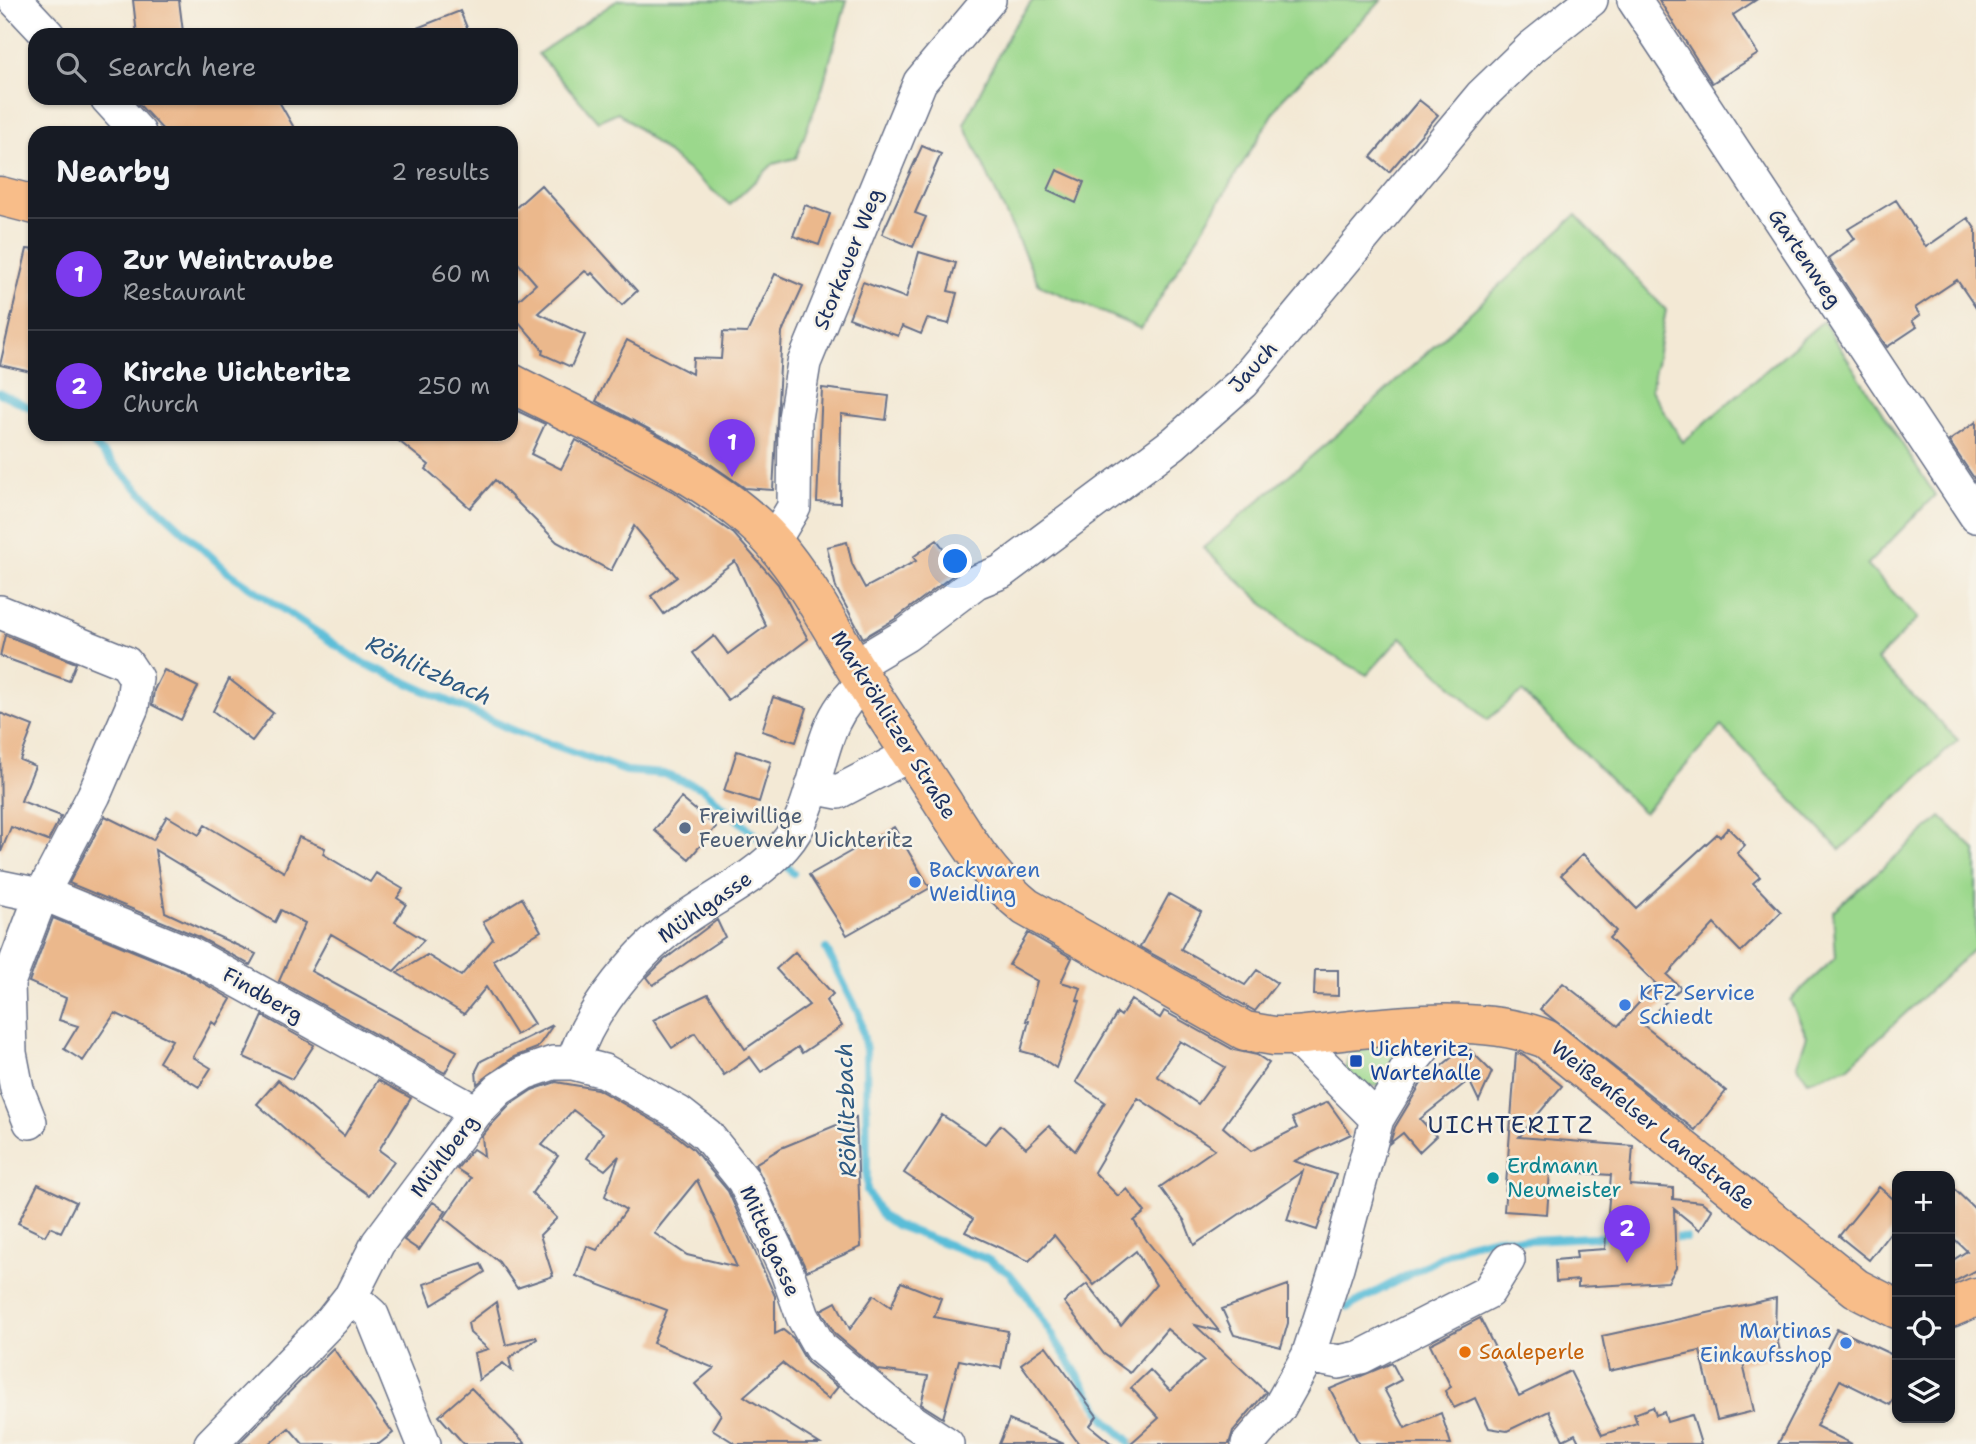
<!DOCTYPE html>
<meta charset="utf-8">
<style>
body{margin:0;font-family:"Shantell Sans",sans-serif;background:#242831;color:#f1f3f6}
.controls{position:absolute;right:21px;bottom:21px;display:grid;overflow:hidden;border-radius:14px;box-shadow:0 2px 5px #0004}
.controls button{width:63px;height:63px;display:grid;place-items:center;padding:0;border:0;border-bottom:2px solid #363941;background:#171b24;color:#f1f3f6;font:35px sans-serif}
.you{position:absolute;left:956px;top:562px;width:24px;height:24px;margin:-18px;border:5px solid #fff;border-radius:50%;background:#1a73e8;box-shadow:0 0 0 10px #1a73e833}
.badge{display:grid;place-items:center;width:46px;height:46px;border-radius:50%;background:#7c3aed;color:#fff;font-size:23px;font-weight:700}
.pin{position:absolute;translate:-50% -58px;filter:drop-shadow(0 2px 4px #0008)}
.pin::after{content:'';position:absolute;top:37px;width:24px;height:21px;background:inherit;clip-path:polygon(0 0,100% 0,50% 100%)}
.list{margin:0;padding:0;list-style:none}
h2{display:flex;justify-content:space-between;align-items:center;height:91px;margin:0;padding:0 28px;font-size:30px}
h2 small{font-size:23px;font-weight:400;color:#9ea1a6}
.list li{display:grid;grid-template-columns:46px 1fr auto;gap:21px;align-items:center;box-sizing:border-box;height:112px;padding:0 28px;border-top:2px solid #363941}
.list b{display:block;font-size:26px;white-space:nowrap}
.list p{margin:0;font-size:23px;white-space:nowrap;color:#9ea1a6}
.list em{font-size:23px;font-style:normal;color:#9ea1a6}
.icon{flex:none;width:38px;height:38px;fill:none;stroke:currentColor;stroke-width:2;stroke-linecap:round;stroke-linejoin:round}
.map{position:relative;flex:none;width:1976px;height:1444px;overflow:hidden}
.search{position:absolute;background:#171b24;box-shadow:0 2px 5px #0004;left:28px;top:28px;width:490px;height:77px;display:flex;align-items:center;gap:18px;box-sizing:border-box;padding:0 24px;border-radius:21px;color:#9ea1a6;font-size:26px}
.panel{position:absolute;background:#171b24;box-shadow:0 2px 5px #0004;left:28px;top:126px;width:490px;height:315px;border-radius:21px}
.map>svg:first-child{display:block}
.green{fill:#9bd88c;stroke:#5b8475;stroke-width:2}
.lines{fill:none;stroke-linecap:round;stroke-linejoin:round}
.stream{stroke:#5abdd8;stroke-width:8}
.building{fill:#ebb88c;fill-rule:evenodd}
.minor-casing{stroke:#677088;stroke-width:36}
.major-casing{stroke:#677088;stroke-width:41}
.minor{stroke:#fff;stroke-width:33}
.major{stroke:#f8bd89;stroke-width:38}
.service-dot{fill:#5c6f8a;stroke:#f7f3e8;stroke-width:2.5}
.shop-dot{fill:#3f7fe0;stroke:#f7f3e8;stroke-width:2.5}
.transit-dot{fill:#1a4fb4;stroke:#f7f3e8;stroke-width:2.5}
.culture-dot{fill:#0f9aa8;stroke:#f7f3e8;stroke-width:2.5}
.food-dot{fill:#e8710a;stroke:#f7f3e8;stroke-width:2.5}
.labels{text-anchor:middle;stroke-width:5;stroke-linejoin:round;paint-order:stroke}
.street-label{font-size:21px;fill:#1b2f5e;stroke:#f7f3e8}
.service-label{font-size:21px;fill:#4e5e75;stroke:#f7f3e8;text-anchor:start}
.shop-label{font-size:21px;fill:#366cbe;stroke:#f7f3e8;text-anchor:start}
.transit-label{font-size:21px;fill:#164399;stroke:#f7f3e8;text-anchor:start}
.culture-label{font-size:21px;fill:#0d838f;stroke:#f7f3e8;text-anchor:start}
.food-label{font-size:21px;fill:#c56008;stroke:#f7f3e8;text-anchor:start}
.water-label{font-size:23px;font-style:italic;fill:#2e5a83;stroke:#f7f3e8}
.quarter-label{font-size:24px;letter-spacing:2px;fill:#1b2f5e;stroke:#f7f3e8}
</style>
<div class="map">
<svg width="1976" height="1444" viewBox="0 0 1976 1444">
<rect width="100%" height="100%" fill="#f7f3e8"/>
<filter id="ink" filterUnits="userSpaceOnUse"><feTurbulence type="fractalNoise" baseFrequency=".0143" numOctaves="2"/><feDisplacementMap in="SourceGraphic" scale="14" xChannelSelector="R" yChannelSelector="G"/><feConvolveMatrix kernelMatrix="1 2 1 2 8 2 1 2 1" color-interpolation-filters="sRGB"/></filter>
<filter id="wash" filterUnits="userSpaceOnUse"><feTurbulence type="fractalNoise" baseFrequency=".00686" numOctaves="4" result="noise"/><feDisplacementMap in="SourceGraphic" scale="28" xChannelSelector="R" yChannelSelector="G"/><feGaussianBlur stdDeviation="1.57" result="paint"/><feColorMatrix in="noise" values="0 0 0 0 0 0 0 0 0 0 0 0 0 0 0 0 0 1.4 0 .05"/><feComposite in="paint" operator="in"/></filter>
<g filter="url(#wash)">
<rect width="100%" height="100%" fill="#f3e9d5"/>
<path class="green" d="M618,0H847L822,89L796,158L773,164L730,205L618,112L598,121L538,54Z
M1033,0H1382L1283,98L1141,329L1039,285L964,124L1012,28Z
M1576,215L1666,310L1651,390L1683,442L1823,321L1935,495L1867,565L1918,618L1877,660L1958,740L1840,850L1721,726L1644,813L1522,692L1487,720L1401,637L1367,675L1300,637L1203,548L1353,421Z
M1941,817L1976,851V947L1848,1067L1808,1081L1797,1065L1807,1036L1790,1000L1836,957L1833,911Z
M1390,1042L1398,1048L1399,1057L1378,1086H1364L1346,1069C1348,1043 1368,1045 1390,1042Z"/>
<g class="lines">
<path class="stream" d="M0,393L35,410
M84,434L141,492L228,572L361,662L515,731L626,771L664,774L702,788L770,848
M781,860L793,873
M826,949L859,1014L866,1050L867,1191L881,1215L895,1225L987,1259L1009,1273L1026,1294L1107,1421L1132,1444
M1665,1237L1686,1238
M1348,1307L1464,1245L1497,1237L1528,1240L1617,1236"/>
</g>
<g id="blocks">
<path class="building" d="M133,0H179L183,32L137,35Z
M1659,0H1756L1733,15L1758,54L1712,83Z
M460,11L470,35H402V34Z
M133,98H277L297,133H166Z
M1419,100L1438,115L1389,172L1371,157Z
M922,146L941,154L915,213L926,217L913,247L882,234Z
M1057,170L1084,182L1076,203L1048,190Z
M541,185L637,291L622,305L592,273L590,275L585,271L538,313L585,335L571,367L542,354L543,350L511,313V301L515,303L536,284L511,255V212Z
M1896,200L1926,247L1968,218L1976,230V308L1957,280L1915,308L1920,315L1912,321L1917,327L1887,347L1828,258L1855,239L1848,229Z
M805,205L830,214L819,245L793,236Z
M27,249L35,250V373L0,365Z
M919,252L956,263L948,291L957,293L949,324L927,319L921,334L902,326L898,336L849,318L863,282L906,298Z
M775,274L803,286L782,332L773,490L745,488L696,454L596,401L627,340L692,374L693,358L721,359L723,332L747,333Z
M822,388L889,396L886,420L841,414L840,503L817,502Z
M511,408L545,424L531,454L561,469L576,440L674,492L734,534L778,584L808,639L728,700L693,653L714,636L728,654L766,626L735,561L664,614L651,596L677,577L634,526L611,571L557,542L495,480L470,508L426,469L429,465L390,434H511Z
M1976,422V481L1949,441Z
M937,540L960,570L895,619L863,638L836,588L827,547L847,542L852,564L865,588L916,561L913,557Z
M5,635L76,663L69,681L0,656Z
M164,670L198,687L181,720L152,705L154,690Z
M229,679L273,713L252,741L213,711Z
M773,697L807,708L796,742L762,731Z
M0,713L33,726L20,760L35,766L21,801L61,816L48,841L11,827L1,852Z
M737,751L771,762L759,802L724,791Z
M681,798L716,827L689,859L654,830Z
M105,816L153,840L167,816L199,835L205,825L284,872L299,837L325,848L323,854L370,882L376,873L403,889L397,898L406,904L395,922L424,940L394,971L331,934L311,971L457,1051L445,1073L279,981L305,923L281,910L275,922L155,850L165,912L256,954L250,965L197,936L69,883Z
M894,827L930,888L847,935L809,875Z
M1728,828L1745,845L1737,853L1760,877L1753,883L1781,912L1741,952L1714,924L1667,975L1681,988L1642,1024L1726,1091L1695,1130L1540,1009L1563,983L1618,1026L1656,984L1609,938L1616,931L1561,875L1583,854L1636,908L1717,834L1720,837Z
M1169,894L1201,912L1181,949L1245,985L1257,970L1277,983L1255,1011L1140,947Z
M522,898L541,931L493,960L534,1024L516,1035L486,987L464,1014L397,973L427,955L461,976L493,939L483,922Z
M53,918L182,971L231,999L216,1025L212,1022L193,1057L211,1068L199,1087L159,1062L172,1040L115,1013L83,1061L64,1049L78,1026L59,1020L66,998L29,982Z
M717,920L725,937L653,985L647,977L664,960Z
M1028,933L1072,958L1061,982L1081,988L1077,1000L1080,1001L1056,1068L1039,1056L1021,1051L1029,1021H1026L1037,981L1009,965Z
M795,952L833,994L826,1001L842,1026L802,1053L798,1047L761,1072L750,1057L724,1075L695,1033L672,1048L653,1020L708,994L745,1049L809,1005L776,969Z
M1315,970H1338V996L1314,995Z
M1131,1000L1160,1018L1164,1011L1234,1050L1257,1055L1269,1063L1223,1127L1251,1151L1297,1128L1292,1118L1328,1102L1351,1134L1294,1161L1336,1175L1317,1230L1287,1220L1303,1171L1194,1245L1184,1220L1160,1187L1215,1149L1138,1098L1094,1172L1118,1196L1127,1189L1145,1212L1134,1221L1147,1241L1219,1331L1195,1325L1266,1392L1233,1431L1229,1444H1130L1159,1418L1131,1388L1150,1370L1170,1391L1204,1360L1167,1329L1130,1373L1104,1354L1064,1302L1087,1284L1121,1326L1156,1285L1136,1251L1094,1285L1054,1235L1029,1261L965,1232L973,1219L904,1173L942,1115L985,1144L1001,1125L1026,1148L1049,1126L1075,1151L1105,1102L1076,1082L1117,1013L1121,1016ZM1180,1041L1225,1067L1198,1104L1157,1076Z
M263,1016L314,1045L292,1079L244,1057Z
M553,1025L537,1048L514,1057L477,1084L476,1071L481,1061Z
M1452,1045L1466,1046L1492,1072L1479,1101L1469,1080L1420,1119L1436,1136L1419,1152L1403,1133L1390,1143L1395,1127L1422,1082L1456,1054Z
M1516,1053L1524,1055L1562,1086L1519,1137L1633,1146L1630,1185L1673,1188V1199L1702,1202L1712,1210L1700,1230L1674,1209L1676,1268L1668,1282L1578,1287V1280L1556,1282L1555,1260L1577,1258L1576,1251L1605,1249L1611,1175L1550,1171L1547,1214L1504,1211Z
M278,1080L344,1136L378,1080L411,1098L379,1150L394,1161L369,1195L320,1160L257,1104Z
M556,1082L597,1089L668,1129L693,1149L728,1191L775,1296V1334L783,1330L793,1338L807,1362L838,1387L828,1399L782,1363L744,1396L820,1444H736L712,1429L721,1414L695,1384L714,1368L653,1343L667,1310L576,1276L587,1246L597,1250L626,1210L605,1196L619,1156L605,1170L587,1158L603,1133L573,1110L542,1145L558,1156L532,1193L557,1218L540,1235L553,1276L517,1288L499,1262L444,1218L471,1178L457,1169L473,1149L484,1156L482,1136L491,1125L511,1104L532,1090ZM697,1180L737,1267L687,1255L654,1233Z
M856,1117L861,1247L807,1271L755,1164L781,1148Z
M38,1184L76,1202L61,1232L50,1227L45,1236L18,1223Z
M1950,1185L1976,1210V1270L1950,1284V1262L1967,1251L1950,1235Z
M1879,1187L1897,1202V1224L1869,1260L1839,1236Z
M433,1202L446,1211L419,1250L404,1240Z
M481,1264L485,1272L432,1305L424,1284Z
M901,1282L941,1298L934,1317L1008,1331L1001,1368L959,1360L943,1418L921,1404L928,1376L878,1370L835,1334L821,1310L836,1302L850,1329L874,1295L891,1307Z
M1288,1285V1323L1281,1347L1234,1335L1222,1309Z
M1776,1298L1775,1331L1781,1355L1743,1364L1754,1411L1717,1420L1700,1351L1609,1371L1602,1336Z
M496,1302L506,1345L536,1337L537,1339L509,1358L512,1371L503,1363L479,1380L474,1353L488,1349L470,1333L468,1323Z
M1480,1318L1519,1396L1570,1371L1602,1435L1637,1423L1634,1414L1653,1407L1656,1415L1664,1412L1667,1422L1692,1415L1701,1444H1580L1575,1434L1563,1440L1549,1411L1507,1431L1489,1428L1475,1398L1454,1408L1445,1391L1451,1387L1430,1344Z
M1837,1329L1897,1357V1393L1890,1405L1840,1380L1816,1426L1852,1444H1778Z
M1046,1346L1097,1416L1090,1426L1112,1444H1079L1021,1364Z
M333,1348L393,1433L379,1444H303L289,1428L269,1444H238Z
M1392,1363L1401,1380L1384,1389L1405,1428L1441,1413L1451,1444H1359L1330,1389Z
M471,1388L526,1444H464L439,1416Z
M1009,1420L1064,1444H999Z"/>
</g>
</g>
<g filter="url(#ink)">
<use href="#blocks" fill-opacity="0" stroke="#677088" stroke-width="2"/>
<g class="lines">
<g class="minor-casing">
<path id="minor" d="M15,0L48,35
M1634,0L1976,516
M107,98L139,133
M773,542L794,507L795,418L804,363L920,82L989,0
M0,612L126,663L136,678L132,707L94,795L41,896L8,983L10,1053L17,1089L30,1122
M854,666L906,635L976,582L1001,572L1174,443L1242,383L1481,96L1532,47L1591,0
M812,787L838,792L911,754
M0,887L54,898L190,954L476,1112
M1294,1036L1377,1119
M573,1063C589,1010 639,949 685,918C718,895 757,877 784,846C825,800 811,720 865,684
M351,1296L372,1315L424,1444
M1308,1356L1339,1362L1361,1357L1488,1292L1508,1260
M211,1444L332,1320L351,1296L378,1243L476,1112L499,1089L524,1073L553,1063H573L604,1071L679,1113L707,1135L744,1181L787,1272L803,1317L820,1347L900,1413L947,1444
M1248,1444L1279,1408L1308,1356L1337,1267L1377,1119L1410,1064L1424,1047L1435,1025"/>
</g>
<g class="major-casing">
<path id="major" d="M0,196L35,205
M511,383C591,425 714,475 773,542C805,579 829,624 854,666C883,713 914,758 944,804C968,842 991,879 1026,907L1245,1031L1274,1036H1294C1370,1029 1474,1010 1546,1039L1856,1288L1897,1309
M1950,1308L1976,1297"/>
</g>
<use href="#minor" class="minor"/>
<use href="#major" class="major"/>
</g>
</g>
<circle class="service-dot" cx="685" cy="828" r="7"/>
<g class="shop-dot">
<circle cx="915" cy="882" r="7"/>
<circle cx="1625" cy="1005" r="7"/>
<circle cx="1846" cy="1343" r="7"/>
</g>
<rect class="transit-dot" x="1349" y="1054" width="14" height="14" rx="3.5"/>
<circle class="culture-dot" cx="1493" cy="1178" r="7"/>
<circle class="food-dot" cx="1465" cy="1352" r="7"/>
<g class="labels">
<g class="street-label">
<text transform="translate(1805 258) rotate(56)" y="7">Gartenweg</text>
<text transform="translate(848 259) rotate(-68)" y="7">Storkauer Weg</text>
<text transform="translate(1253 367) rotate(-48)" y="7">Jauch</text>
<text transform="translate(894 725) rotate(58)" y="7">Markröhlitzer Straße</text>
<text transform="translate(705 907) rotate(-35)" y="7">Mühlgasse</text>
<text transform="translate(263 995) rotate(30)" y="7">Findberg</text>
<text transform="translate(1653 1125) rotate(39)" y="7">Weißenfelser Landstraße</text>
<text transform="translate(444 1156) rotate(-53)" y="7">Mühlberg</text>
<text transform="translate(770 1241) rotate(66)" y="7">Mittelgasse</text>
</g>
<g class="service-label">
<text x="699" y="823">Freiwillige<tspan x="699" dy="24">Feuerwehr Uichteritz</tspan></text>
</g>
<g class="shop-label">
<text x="929" y="877">Backwaren<tspan x="929" dy="24">Weidling</tspan></text>
<text x="1639" y="1000">KFZ Service<tspan x="1639" dy="24">Schiedt</tspan></text>
<text x="1832" y="1338" text-anchor="end">Martinas<tspan x="1832" dy="24">Einkaufsshop</tspan></text>
</g>
<g class="transit-label">
<text x="1370" y="1056">Uichteritz,<tspan x="1370" dy="24">Wartehalle</tspan></text>
</g>
<g class="culture-label">
<text x="1507" y="1173">Erdmann<tspan x="1507" dy="24">Neumeister</tspan></text>
</g>
<g class="food-label">
<text x="1479" y="1359">Saaleperle</text>
</g>
<g class="water-label">
<text transform="translate(429 670) rotate(25)" y="8">Röhlitzbach</text>
<text transform="translate(846 1110) rotate(-92)" y="8">Röhlitzbach</text>
</g>
<g class="quarter-label">
<text x="1511" y="1133">UICHTERITZ</text>
</g>
</g>
</svg>
<div class="controls">
<button>+</button>
<button>−</button>
<button><svg class="icon" aria-label="locate" viewBox="0 0 24 24"><circle cx="12" cy="12" r="6"/><path d="M12 2v4M12 18v4M2 12h4M18 12h4"/></svg></button>
<button><svg class="icon" aria-label="layers" viewBox="0 0 24 24"><path d="M12 4l9 5-9 5-9-5zM3 14l9 5 9-5"/></svg></button>
</div>
<div class="you"></div>
<div class="pin badge" style="left:732px;top:477px">1</div>
<div class="pin badge" style="left:1627px;top:1263px">2</div>
<div class="search"><svg class="icon" aria-label="search" viewBox="0 0 24 24"><circle cx="10" cy="10" r="6"/><path d="M15 15l6 6"/></svg>Search here</div>
<section class="panel">
<h2>Nearby<small>2 results</small></h2>
<ul class="list">
<li><span class="badge">1</span><div><b>Zur Weintraube</b><p>Restaurant</p></div><em>60 m</em></li>
<li><span class="badge">2</span><div><b>Kirche Uichteritz</b><p>Church</p></div><em>250 m</em></li>
</ul>
</section>
</div>
